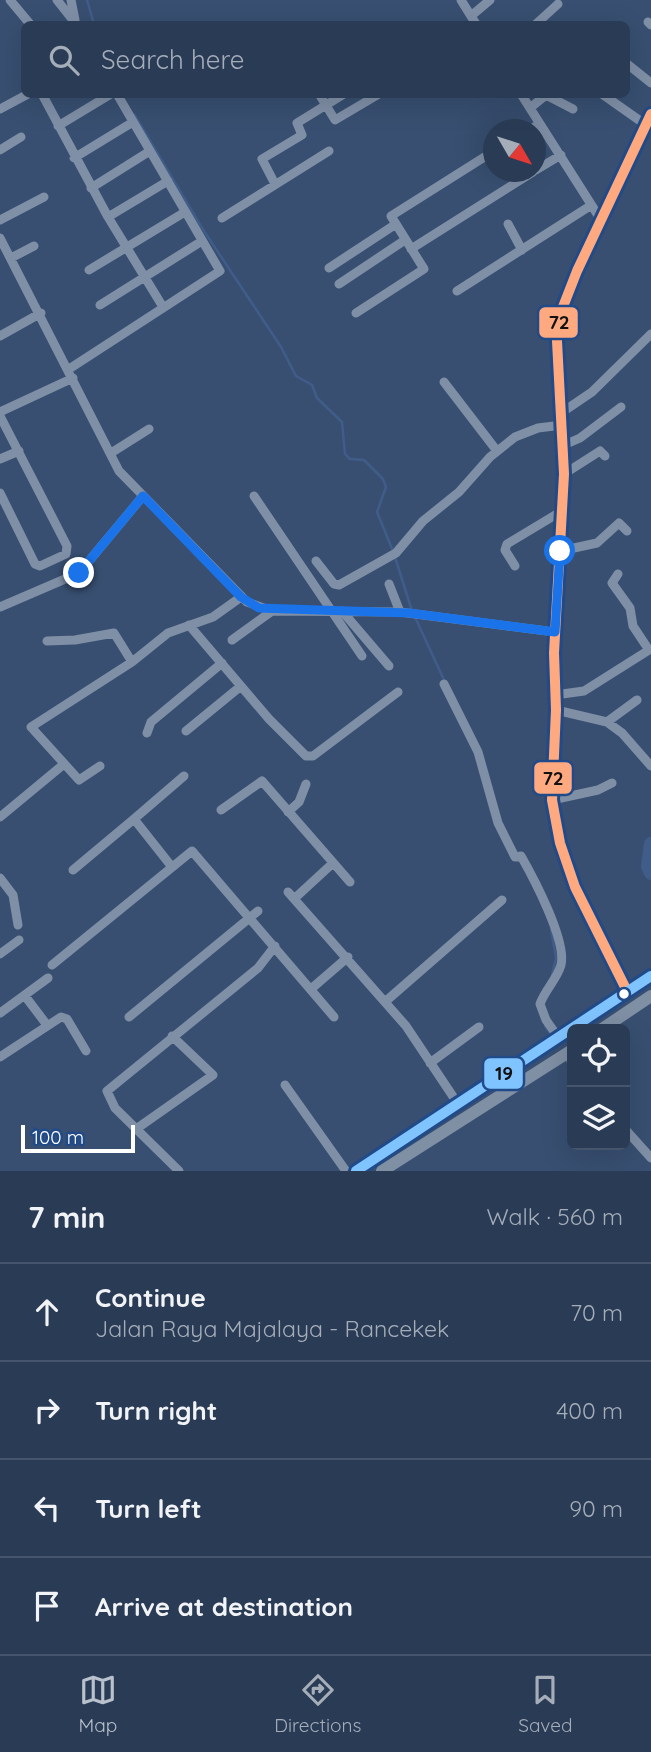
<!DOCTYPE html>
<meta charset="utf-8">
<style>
body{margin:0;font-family:Quicksand,sans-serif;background:#36465f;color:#f1f3f6}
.controls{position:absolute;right:21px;bottom:21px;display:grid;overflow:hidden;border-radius:10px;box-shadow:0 7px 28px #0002}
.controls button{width:63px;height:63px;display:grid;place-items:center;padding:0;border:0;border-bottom:2px solid #46556c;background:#2a3b55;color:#f1f3f6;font:35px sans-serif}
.compass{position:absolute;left:483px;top:119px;width:63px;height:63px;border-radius:50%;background:#2a3b55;box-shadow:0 7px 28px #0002;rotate:129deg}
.scale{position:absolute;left:21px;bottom:18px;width:114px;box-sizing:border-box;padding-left:7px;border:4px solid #fff;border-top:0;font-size:19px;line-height:24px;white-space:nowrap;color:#fff;-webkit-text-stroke:5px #214a88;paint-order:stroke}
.stop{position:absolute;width:21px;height:21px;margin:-16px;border:5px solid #1a73e8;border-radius:50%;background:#fff}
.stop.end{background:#1a73e8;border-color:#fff;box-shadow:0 2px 7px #0008}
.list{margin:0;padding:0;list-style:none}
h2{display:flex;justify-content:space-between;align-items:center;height:91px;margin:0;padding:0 28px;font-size:30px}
h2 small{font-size:23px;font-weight:400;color:#a5adb9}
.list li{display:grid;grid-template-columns:46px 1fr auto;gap:21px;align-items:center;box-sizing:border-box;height:98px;padding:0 28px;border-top:2px solid #46556c}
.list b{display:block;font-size:26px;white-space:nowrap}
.list p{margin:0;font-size:23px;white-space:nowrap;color:#a5adb9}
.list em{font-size:23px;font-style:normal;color:#a5adb9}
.icon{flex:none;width:38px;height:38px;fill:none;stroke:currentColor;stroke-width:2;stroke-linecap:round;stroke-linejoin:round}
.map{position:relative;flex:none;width:651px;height:1171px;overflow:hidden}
.search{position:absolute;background:#2a3b55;box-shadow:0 7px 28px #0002;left:21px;right:21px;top:21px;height:77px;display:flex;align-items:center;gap:18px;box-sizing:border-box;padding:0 24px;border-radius:10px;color:#a5adb9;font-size:26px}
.sheet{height:483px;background:#2a3b55}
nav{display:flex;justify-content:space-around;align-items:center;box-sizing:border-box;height:98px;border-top:2px solid #46556c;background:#2a3b55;font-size:19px;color:#a5adb9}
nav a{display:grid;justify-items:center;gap:4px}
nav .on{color:#b9c1cd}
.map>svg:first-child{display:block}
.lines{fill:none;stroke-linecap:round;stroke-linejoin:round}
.stream{stroke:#405d89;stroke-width:2.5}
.river{stroke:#405d89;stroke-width:14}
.minor{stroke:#7f8fa6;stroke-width:9}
.major{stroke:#7e8da4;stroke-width:10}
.highway{stroke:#7f8fa4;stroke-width:12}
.bus-1-casing{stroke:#214a88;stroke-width:16}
.bus-2-casing{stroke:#214a88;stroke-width:16}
.bus-1{stroke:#ffa980;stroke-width:10}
.bus-2{stroke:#80c4ff;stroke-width:10}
.route{stroke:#1a73e8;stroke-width:9}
.bus-dot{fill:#fff;stroke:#214a88;stroke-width:2.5}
.line-badge{stroke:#214a88;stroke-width:2.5}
.pale-badge-label{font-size:19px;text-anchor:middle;font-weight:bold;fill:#111}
</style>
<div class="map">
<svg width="651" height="1171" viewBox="0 0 651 1171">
<rect width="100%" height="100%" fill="#384f71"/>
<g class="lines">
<path class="stream" d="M87,0L94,24
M134,114L202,228L281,347L296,376L312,385L317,398L342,422L345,454L350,459L364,460L383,479L386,487L377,512L393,551
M395,557L412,611
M415,617L444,680
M551,930L556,958L552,975
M545,1026L553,1038"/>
<path class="river" d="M651,844L648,866L651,873"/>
<path class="minor" d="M10,0L30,24
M57,0L76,24
M71,0L75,20
M461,0L476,24
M471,16L490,0
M648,22L651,25
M536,24L558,4
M626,63L651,83
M42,94L108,217L163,307
M319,94L335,120L379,94
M521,94L601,220
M602,94L646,125
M530,108L546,95L573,109
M0,109L28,94
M58,126L111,94
M529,130L540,124
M0,150L21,137
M74,158L133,122
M536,170L561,155
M275,184L262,159L302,135L297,123L344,94
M91,188L150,151
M108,217L168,181
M222,218L329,151
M0,220L44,197
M508,224L522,250
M0,238L119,471L247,602L272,611L400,612L555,632
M411,249L533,172
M11,258L34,246
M329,268L396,224
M89,270L185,212
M339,284L405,240
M457,291L590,206
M100,305L202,241
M356,313L424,269L391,216L494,151
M0,336L41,313
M69,369L220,271L117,94
M444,382L497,451
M0,412L73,378
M561,413L592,392L651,334
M0,416L67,546L66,554L40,566L35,564L0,493
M564,445L580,438L621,407
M111,453L149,429
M0,459L19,451
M564,474L600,451L605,456
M254,496L362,656
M560,551L597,543L619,523L627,531
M316,561L334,584L339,585L396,553L423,521L459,492L490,457L515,437L538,428L562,425
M515,566L505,550L507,544L562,511
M389,584L400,612
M0,607L79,573L143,496
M342,611L389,666
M189,625L269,719L306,756H313L398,692
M232,640L272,611
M47,641L75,640L114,633L132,662L31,727L79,780L100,766
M132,662L168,633L213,617L241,597
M444,684L478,752L498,823L515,857L521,856C533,877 567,941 561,965C557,979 545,990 540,1004L546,1020L558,1037
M555,695L584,691L649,650L633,626L630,608L612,583L618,574
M556,710L607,722L622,733L651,766
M607,722L637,700
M186,731L241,686
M147,733L151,722L222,663
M552,800L598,790L612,783
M221,810L262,781L350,882
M288,812L299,802L306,784
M0,817L64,764
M172,867L134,819L184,776
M73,870L134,819
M0,878L13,895L18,925
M288,892L406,1026L458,1104
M295,898L333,863
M0,954L19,940
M52,965L192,851L334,1017
M311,989L348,957
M25,996L47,1025
M386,1001L502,900
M0,1013L48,978
M129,1017L258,911
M569,1053L572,1065
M0,1057L61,1017L67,1019L86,1051
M430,1063L479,1027
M285,1085L346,1171
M139,1127L213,1075L172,1036
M625,1129L651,1158
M179,1171L115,1108L107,1091L258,968L275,946"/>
<path class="major" d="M627,991L575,887L560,843L552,800L556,710L554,653L564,474L557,341L559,317L577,271L651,114"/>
<path class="highway" d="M602,1029L651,996
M356,1171L651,976
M382,1171L572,1050"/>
<g class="bus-1-casing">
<path id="bus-1" d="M627,991L575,887L560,843L552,800L556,710L554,653L564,474L557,341L559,317L577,271L651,114"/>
</g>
<g class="bus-2-casing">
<path id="bus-2" d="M356,1171L651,976"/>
</g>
<use href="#bus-1" class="bus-1"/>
<use href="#bus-2" class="bus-2"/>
</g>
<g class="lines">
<path class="route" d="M79,573L143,496L241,597L259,608L409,613L555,632L560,551"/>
</g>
<circle class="bus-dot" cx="624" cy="994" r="6"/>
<g class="line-badge">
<rect x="538" y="306" width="41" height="33" rx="7" fill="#ffa980"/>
<rect x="533" y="761" width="40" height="34" rx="7" fill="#ffa980"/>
<rect x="483" y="1057" width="41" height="33" rx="7" fill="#80c4ff"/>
</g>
<g class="pale-badge-label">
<text x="559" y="329">72</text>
<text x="553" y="785">72</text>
<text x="504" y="1080">19</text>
</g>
</svg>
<div class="controls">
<button><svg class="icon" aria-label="locate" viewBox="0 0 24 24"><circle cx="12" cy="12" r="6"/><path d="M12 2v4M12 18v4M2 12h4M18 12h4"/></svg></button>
<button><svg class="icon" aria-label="layers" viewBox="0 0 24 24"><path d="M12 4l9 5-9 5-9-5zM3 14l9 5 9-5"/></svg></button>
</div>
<svg class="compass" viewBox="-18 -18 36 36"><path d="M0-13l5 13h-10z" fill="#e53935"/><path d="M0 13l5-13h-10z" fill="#a5adb9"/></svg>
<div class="scale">100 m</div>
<div class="stop" style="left:560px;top:551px"></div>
<div class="stop end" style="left:79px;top:573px"></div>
<div class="search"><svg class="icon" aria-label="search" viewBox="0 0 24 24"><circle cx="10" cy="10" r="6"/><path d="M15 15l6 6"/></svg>Search here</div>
</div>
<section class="sheet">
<h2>7 min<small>Walk · 560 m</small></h2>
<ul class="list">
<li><svg class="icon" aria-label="ahead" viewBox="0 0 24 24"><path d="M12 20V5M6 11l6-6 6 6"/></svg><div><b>Continue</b><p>Jalan Raya Majalaya - Rancekek</p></div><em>70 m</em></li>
<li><svg class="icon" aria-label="right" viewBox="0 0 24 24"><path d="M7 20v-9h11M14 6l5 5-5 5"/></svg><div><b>Turn right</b></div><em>400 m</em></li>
<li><svg class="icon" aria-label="left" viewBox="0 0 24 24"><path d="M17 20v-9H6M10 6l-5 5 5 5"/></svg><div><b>Turn left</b></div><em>90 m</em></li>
<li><svg class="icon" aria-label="arrive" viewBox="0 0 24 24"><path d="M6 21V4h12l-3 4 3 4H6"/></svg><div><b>Arrive at destination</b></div></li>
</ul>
</section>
<nav>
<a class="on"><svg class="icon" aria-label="map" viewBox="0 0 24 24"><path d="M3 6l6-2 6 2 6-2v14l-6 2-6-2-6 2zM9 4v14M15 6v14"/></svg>Map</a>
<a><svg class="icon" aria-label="directions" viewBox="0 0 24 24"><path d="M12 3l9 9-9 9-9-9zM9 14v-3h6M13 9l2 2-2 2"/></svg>Directions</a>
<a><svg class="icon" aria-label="saved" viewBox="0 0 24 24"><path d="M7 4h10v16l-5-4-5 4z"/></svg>Saved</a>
</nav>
